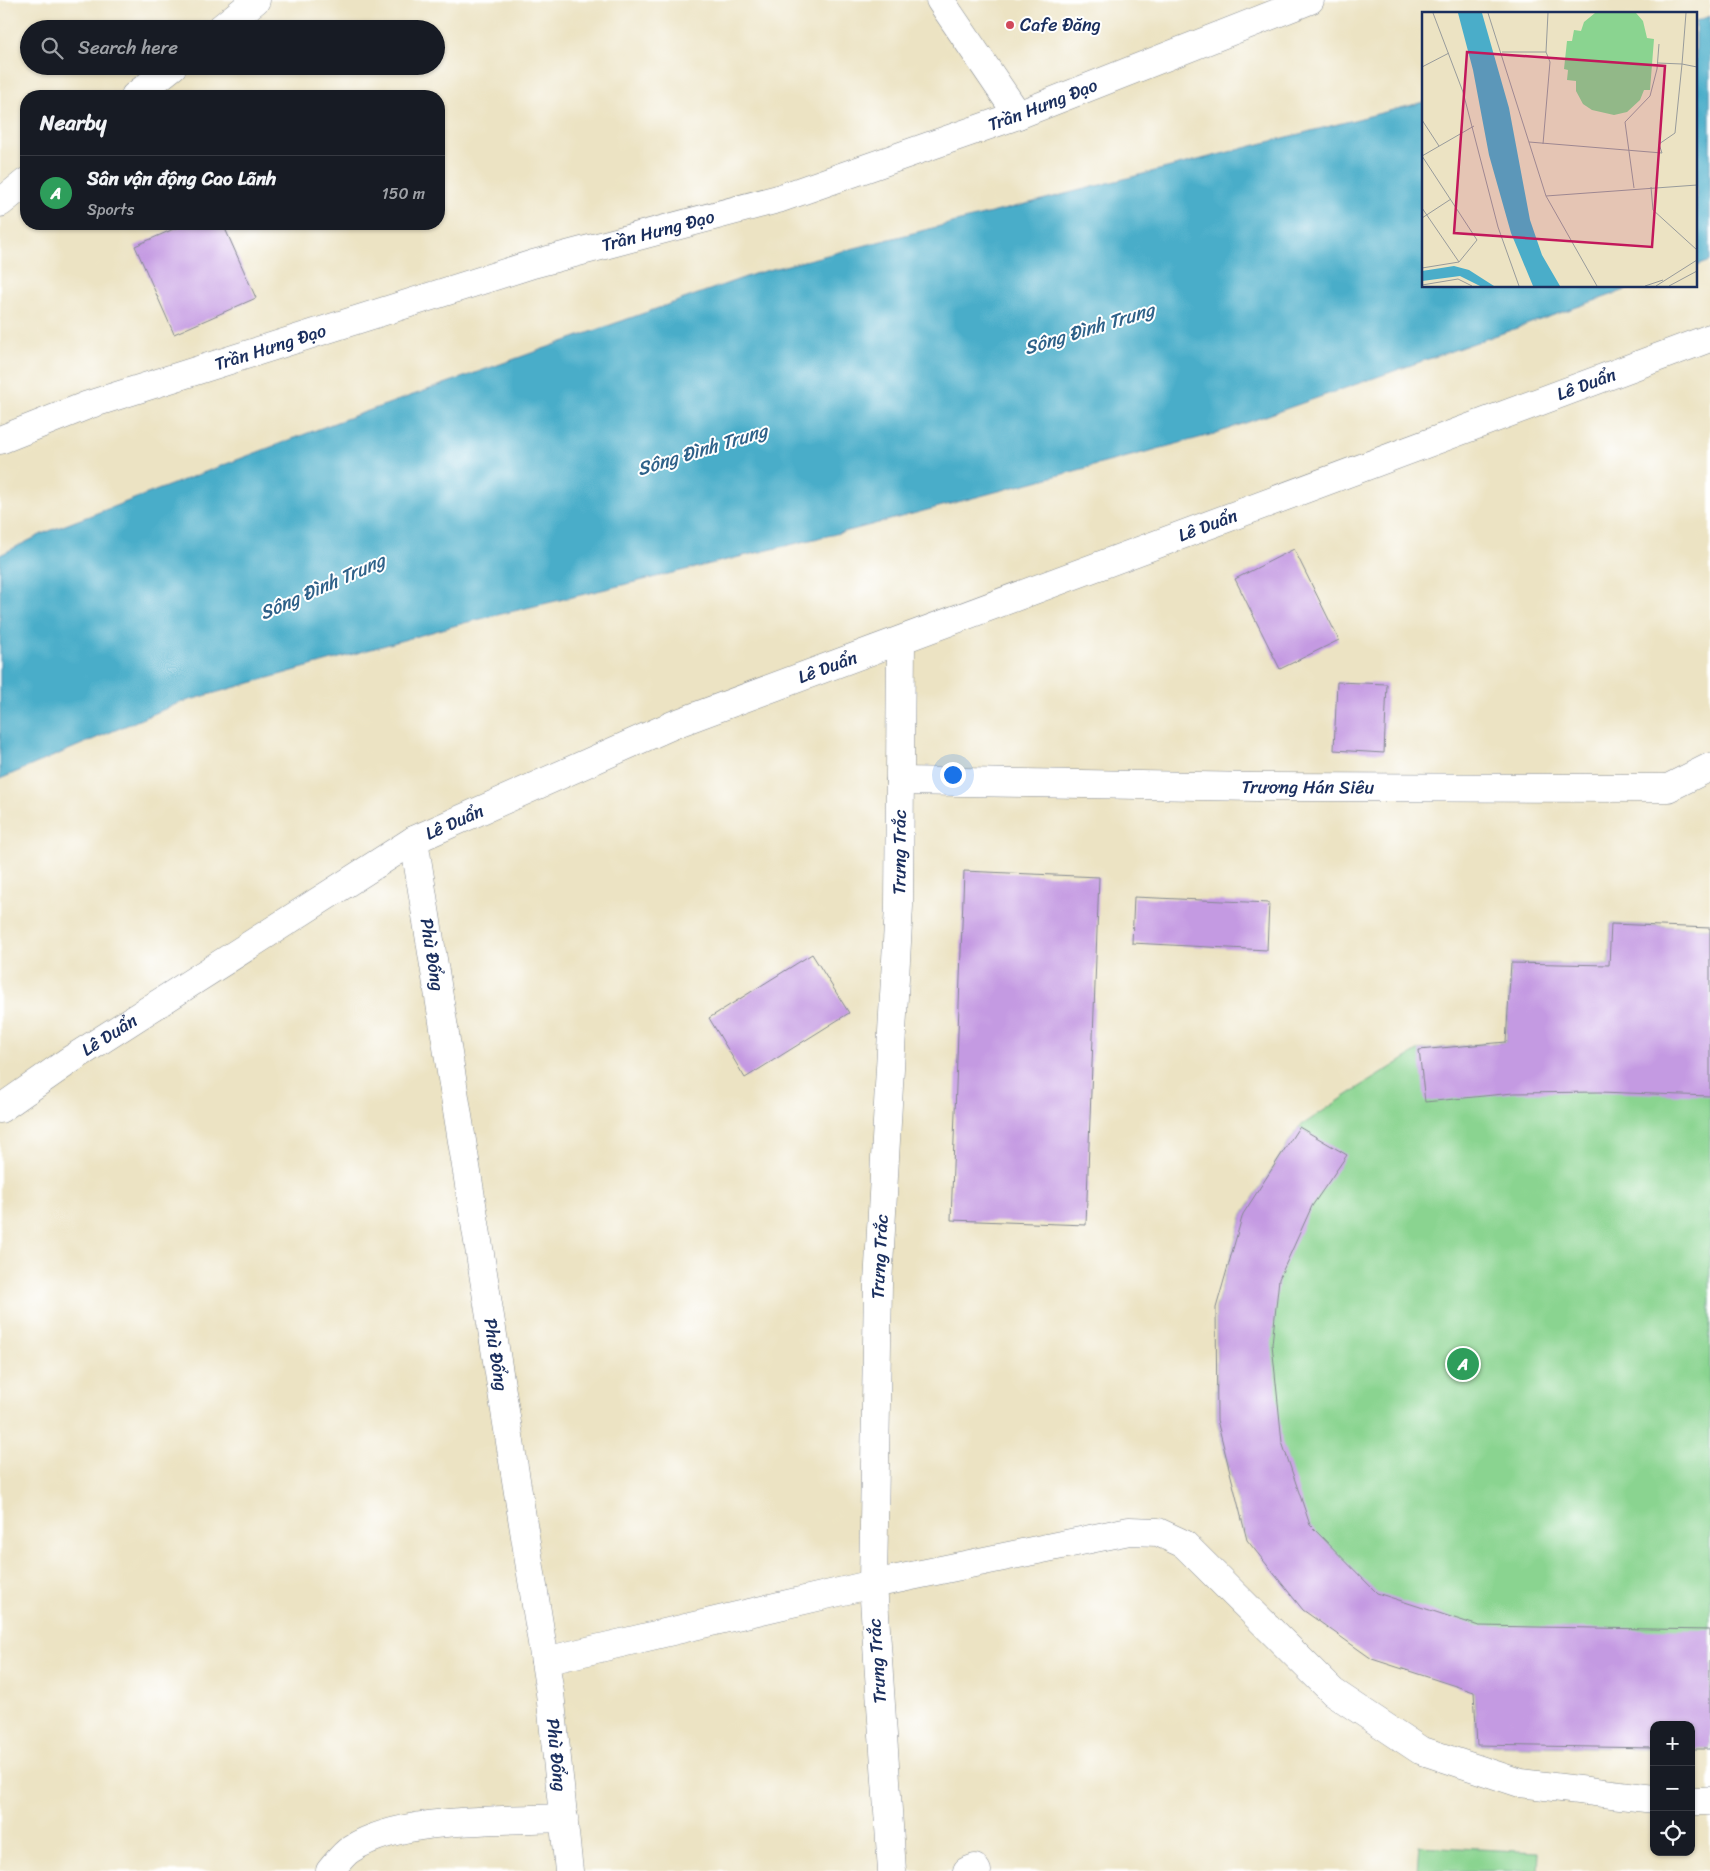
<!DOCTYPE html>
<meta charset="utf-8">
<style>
body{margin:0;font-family:Sriracha,sans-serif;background:#20242c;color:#f1f3f6}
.controls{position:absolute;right:15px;bottom:15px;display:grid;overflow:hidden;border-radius:10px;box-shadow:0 1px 4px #0004}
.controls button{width:45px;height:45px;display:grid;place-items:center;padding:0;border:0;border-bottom:1px solid #363941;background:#171b24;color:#f1f3f6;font:25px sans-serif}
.you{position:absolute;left:952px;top:774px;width:18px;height:18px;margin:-12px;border:4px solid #fff;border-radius:50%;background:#1a73e8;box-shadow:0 0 0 8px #1a73e833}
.badge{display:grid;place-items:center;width:32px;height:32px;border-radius:50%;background:#0f766e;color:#fff;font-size:16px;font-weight:700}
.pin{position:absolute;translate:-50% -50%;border:2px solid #fff;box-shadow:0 1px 5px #0006}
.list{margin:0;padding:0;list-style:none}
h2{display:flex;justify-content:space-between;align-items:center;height:65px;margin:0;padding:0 20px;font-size:21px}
h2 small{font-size:16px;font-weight:400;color:#9ea1a6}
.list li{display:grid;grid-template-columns:32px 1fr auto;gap:15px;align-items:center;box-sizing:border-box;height:75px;padding:0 20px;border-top:1px solid #363941}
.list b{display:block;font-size:19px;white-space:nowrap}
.list p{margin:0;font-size:16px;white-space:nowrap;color:#9ea1a6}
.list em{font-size:16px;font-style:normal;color:#9ea1a6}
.icon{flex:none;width:28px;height:28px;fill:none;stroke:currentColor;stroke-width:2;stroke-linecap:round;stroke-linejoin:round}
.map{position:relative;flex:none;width:1710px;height:1871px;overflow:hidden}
.search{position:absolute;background:#171b24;box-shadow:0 1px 4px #0004;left:20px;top:20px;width:425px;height:55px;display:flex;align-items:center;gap:12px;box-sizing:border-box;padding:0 18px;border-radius:28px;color:#9ea1a6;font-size:19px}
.panel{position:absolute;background:#171b24;box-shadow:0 1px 4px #0004;left:20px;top:90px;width:425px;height:140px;border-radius:20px}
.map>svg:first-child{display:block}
.green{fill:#8ad490;stroke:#528277}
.water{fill:#4aadc9;stroke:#326e94}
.building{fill:#c49ae2}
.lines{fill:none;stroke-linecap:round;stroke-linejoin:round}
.minor-casing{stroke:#848990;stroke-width:29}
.minor{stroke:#fff;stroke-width:28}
.poi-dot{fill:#d1495b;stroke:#fff;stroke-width:2}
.labels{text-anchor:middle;stroke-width:4;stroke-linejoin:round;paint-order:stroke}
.poi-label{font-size:18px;fill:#1b2f5e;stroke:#fff;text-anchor:start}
.street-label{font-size:18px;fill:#1b2f5e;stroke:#fff}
.water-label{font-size:19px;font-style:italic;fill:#2e6189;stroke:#fff}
.inset-road{fill:none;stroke:#989b9b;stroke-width:1}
.view{fill:#c2185b;fill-opacity:0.15;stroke:#c2185b;stroke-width:2.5}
.inset-edge{fill:none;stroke:#1b2f5e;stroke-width:2.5}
</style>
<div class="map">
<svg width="1710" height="1871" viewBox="0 0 1710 1871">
<rect width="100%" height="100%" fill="#fff"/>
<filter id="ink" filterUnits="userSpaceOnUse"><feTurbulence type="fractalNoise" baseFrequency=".02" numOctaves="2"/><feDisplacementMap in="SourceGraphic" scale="10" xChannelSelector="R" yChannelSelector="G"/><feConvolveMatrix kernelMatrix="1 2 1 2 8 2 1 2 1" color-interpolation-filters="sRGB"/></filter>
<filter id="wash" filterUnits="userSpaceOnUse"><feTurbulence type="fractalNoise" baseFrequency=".0096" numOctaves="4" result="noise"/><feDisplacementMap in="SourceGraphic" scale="20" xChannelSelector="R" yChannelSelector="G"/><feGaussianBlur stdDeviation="1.12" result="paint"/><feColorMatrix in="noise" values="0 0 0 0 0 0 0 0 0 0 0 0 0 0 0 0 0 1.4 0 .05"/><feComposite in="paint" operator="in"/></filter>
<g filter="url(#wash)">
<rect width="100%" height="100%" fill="#ece3c3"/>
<path class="green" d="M1611,924L1710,928V1749H1691V1725H1654V1748L1477,1745L1474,1692L1247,1540L1217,1420L1216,1308L1243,1214L1299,1127L1358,1088L1419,1050L1506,1042L1511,963L1609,965Z
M1419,1846L1539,1852L1538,1871H1417Z"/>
<path class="water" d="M1710,16V261L1696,266V21Z
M1424,102V286H1637L1214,434L852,530L464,623L179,703L0,779V555L44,533L337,422L757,273Z"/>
<g id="blocks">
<path class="building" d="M185,224H223L256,298L174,334L135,246Z
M1294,549L1339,640L1280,669L1235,579Z
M1337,682L1387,684L1384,753L1334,750Z
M964,871L1099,877L1086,1225L951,1220Z
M1134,897L1269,903L1267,950L1132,943Z
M1611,924L1710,928V1096L1600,1092L1513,1093L1425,1102L1419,1050L1506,1042L1511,963L1609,965Z
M812,954L849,1013L745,1078L709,1018Z
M1299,1127L1347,1155L1312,1206L1279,1279L1272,1344L1282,1442L1310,1525L1377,1593L1479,1626L1710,1630V1749H1691V1725H1654V1748L1477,1745L1474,1692L1372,1659L1303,1610L1247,1540L1217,1420L1216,1308L1243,1214Z"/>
</g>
</g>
<g filter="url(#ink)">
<use href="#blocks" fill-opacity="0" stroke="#848990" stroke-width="1"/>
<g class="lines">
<g class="minor-casing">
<g id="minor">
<path d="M940,0L1018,115"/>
<path d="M220,29L256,0"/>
<path d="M135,96L173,66"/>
<path d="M0,203L26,182"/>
<path id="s1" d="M0,440L88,405L533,264L778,199L1018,115L1310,0"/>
<path id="s2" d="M900,781L1256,787L1668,788L1710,767"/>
<path id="s3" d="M414,840L550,1693L569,1871"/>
<path id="s4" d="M0,1109L70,1060L414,840L675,724L1710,338"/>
<path d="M545,1661L873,1584L1129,1531L1158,1532L1184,1544L1333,1692L1420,1750L1520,1783L1654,1799"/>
<path d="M1691,1801H1710"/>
<path d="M330,1871C336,1864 343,1854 351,1849C403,1816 502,1821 564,1818"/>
<path id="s5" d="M892,1871L873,1584L878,1284L899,906L901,641"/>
<path d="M967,1871L975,1868L977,1871"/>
</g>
</g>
<use href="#minor" class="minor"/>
</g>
</g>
<circle class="poi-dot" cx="1010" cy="25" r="5"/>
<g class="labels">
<g class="poi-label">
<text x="1020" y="31">Cafe Đăng</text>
</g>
<g class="street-label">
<text dy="6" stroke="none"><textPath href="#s1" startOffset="1096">Trần Hưng Đạo</textPath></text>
<text dy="6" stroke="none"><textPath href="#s1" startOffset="691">Trần Hưng Đạo</textPath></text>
<text dy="6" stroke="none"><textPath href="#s1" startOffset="286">Trần Hưng Đạo</textPath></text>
<text dy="6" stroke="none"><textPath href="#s4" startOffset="1752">Lê Duẩn</textPath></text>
<text dy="6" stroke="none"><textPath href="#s4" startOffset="1348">Lê Duẩn</textPath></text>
<text dy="6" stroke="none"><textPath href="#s4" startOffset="942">Lê Duẩn</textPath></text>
<text dy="6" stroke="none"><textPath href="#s2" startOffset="408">Trương Hán Siêu</textPath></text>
<text dy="6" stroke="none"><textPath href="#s4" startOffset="538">Lê Duẩn</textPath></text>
<text dy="6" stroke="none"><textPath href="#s5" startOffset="1020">Trưng Trắc</textPath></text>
<text dy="6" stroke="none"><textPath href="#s3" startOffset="116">Phù Đổng</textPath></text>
<text dy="6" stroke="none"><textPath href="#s4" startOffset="132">Lê Duẩn</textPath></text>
<text dy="6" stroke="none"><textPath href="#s5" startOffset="615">Trưng Trắc</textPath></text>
<text dy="6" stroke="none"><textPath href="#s3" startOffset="521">Phù Đổng</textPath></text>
<text transform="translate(877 1661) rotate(-94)" y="6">Trưng Trắc</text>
<text dy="6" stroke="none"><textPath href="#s3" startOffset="926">Phù Đổng</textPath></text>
</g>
<g class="water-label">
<text transform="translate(1089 328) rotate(-17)" y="7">Sông Đình Trung</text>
<text transform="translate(702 449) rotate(-17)" y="7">Sông Đình Trung</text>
<text transform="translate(322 586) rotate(-24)" y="7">Sông Đình Trung</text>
</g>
</g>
<g transform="translate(1422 12)">
<rect width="275" height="275" fill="#ece3c3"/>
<path d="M173,1H214L221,9L225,26L232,27L228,78H222L218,88L205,100L192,103L170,98L161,92L154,79V69L145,68L146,58L142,57L145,29H150L152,18L159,19L162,10Z" fill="#8ad490"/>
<path d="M36,1H60L87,96L108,208L120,243L138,274H111L89,221L67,143L51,58ZM32,254L47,258L72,274H58L38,264L0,269V259Z" fill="#4aadc9"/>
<path class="inset-road" d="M11,1L41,80L76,215L97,274M66,1L124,184L175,274M264,1L260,52L275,55M80,40H124M0,55L27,41M0,108L17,134M107,130L240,141L237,132L253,121L260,52L236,51M121,132L128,50L124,40L126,1M0,144L55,228L37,250L0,256M0,144L52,114M229,175L231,198L275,238M212,176L203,110L228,84L235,57L237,32M124,184L275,173M0,196L37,250M0,206L29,187M0,273L36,267L50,274M223,274L241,268M234,274L275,248M247,274L275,259"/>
<path class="view" d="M45,40L243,54L230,235L32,221Z"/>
<rect width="275" height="275" class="inset-edge"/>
</g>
</svg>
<div class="controls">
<button>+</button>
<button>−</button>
<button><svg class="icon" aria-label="locate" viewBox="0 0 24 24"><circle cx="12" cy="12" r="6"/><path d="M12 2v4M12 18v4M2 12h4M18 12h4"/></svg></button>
</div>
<div class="you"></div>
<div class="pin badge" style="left:1463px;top:1364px;background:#2e9e5b">A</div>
<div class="search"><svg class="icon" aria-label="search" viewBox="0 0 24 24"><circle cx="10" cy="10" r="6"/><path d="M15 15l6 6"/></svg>Search here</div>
<section class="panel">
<h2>Nearby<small></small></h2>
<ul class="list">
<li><span class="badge" style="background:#2e9e5b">A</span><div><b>Sân vận động Cao Lãnh</b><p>Sports</p></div><em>150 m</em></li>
</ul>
</section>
</div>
